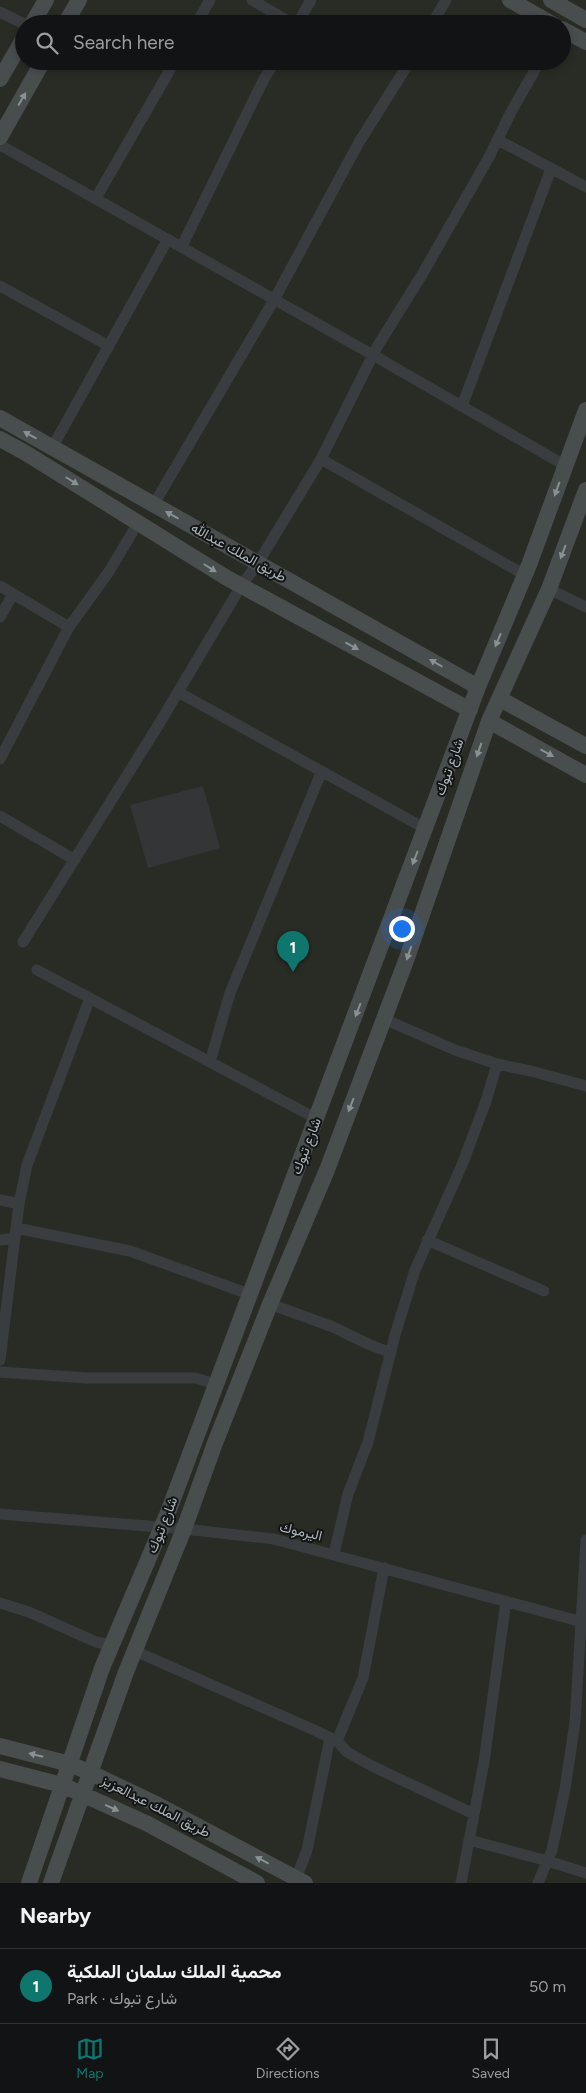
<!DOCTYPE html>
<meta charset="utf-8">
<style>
body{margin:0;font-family:Figtree,Vazirmatn,sans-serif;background:#1f2022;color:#f1f3f6}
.you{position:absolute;left:401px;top:928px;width:18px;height:18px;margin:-12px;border:4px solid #fff;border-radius:50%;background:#1a73e8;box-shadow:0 0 0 8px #1a73e833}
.badge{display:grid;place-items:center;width:32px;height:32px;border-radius:50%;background:#0f766e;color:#fff;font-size:16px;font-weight:700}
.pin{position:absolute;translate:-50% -41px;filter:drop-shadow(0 1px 2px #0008)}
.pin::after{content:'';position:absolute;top:26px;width:18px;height:15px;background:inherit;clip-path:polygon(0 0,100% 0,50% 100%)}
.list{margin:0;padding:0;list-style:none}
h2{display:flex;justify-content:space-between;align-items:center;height:65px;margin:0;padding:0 20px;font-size:21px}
h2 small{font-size:16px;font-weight:400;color:#9c9ea0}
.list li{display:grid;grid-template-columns:32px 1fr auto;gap:15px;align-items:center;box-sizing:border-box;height:75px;padding:0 20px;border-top:1px solid #313234}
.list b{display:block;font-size:19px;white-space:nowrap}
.list p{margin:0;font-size:16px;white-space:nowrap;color:#9c9ea0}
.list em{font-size:16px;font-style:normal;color:#9c9ea0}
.icon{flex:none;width:28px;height:28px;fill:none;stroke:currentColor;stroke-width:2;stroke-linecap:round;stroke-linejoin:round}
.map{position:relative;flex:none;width:586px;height:1883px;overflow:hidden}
.search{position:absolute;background:#121314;box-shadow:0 2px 8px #0003;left:15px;right:15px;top:15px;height:55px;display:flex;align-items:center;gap:12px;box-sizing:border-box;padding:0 18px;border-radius:28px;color:#9c9ea0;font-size:19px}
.sheet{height:140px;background:#121314}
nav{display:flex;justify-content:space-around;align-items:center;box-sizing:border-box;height:70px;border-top:1px solid #313234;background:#121314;font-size:14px;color:#9c9ea0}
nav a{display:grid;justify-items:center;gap:2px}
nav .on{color:#0f766e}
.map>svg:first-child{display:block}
.green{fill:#282c25;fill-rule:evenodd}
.building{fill:#333536}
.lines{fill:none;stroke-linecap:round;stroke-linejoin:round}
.street{stroke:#3a3d3f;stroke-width:11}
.secondary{stroke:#484d4e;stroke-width:16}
.oneway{fill:#899193}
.labels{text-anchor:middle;stroke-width:4;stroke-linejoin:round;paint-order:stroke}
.street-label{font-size:14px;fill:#acb6b8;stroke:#131415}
</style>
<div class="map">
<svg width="586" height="1883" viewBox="0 0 586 1883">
<rect width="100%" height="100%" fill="#18191a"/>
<path class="green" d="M0,0H586V1883H0ZM24,24H562V61H24Z"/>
<path class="building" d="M203,786L220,848L148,868L130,805Z"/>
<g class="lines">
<path class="street" d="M252,0L293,24
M0,12L24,24
M196,24L210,0
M297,24L311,0
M432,24L446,0
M498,140L586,187
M0,145L373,355L566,466
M96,198L175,61
M182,246L264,79L275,61
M0,286L109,346
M462,406L551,169
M52,448L168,239
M321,459L525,575
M154,504L274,300L358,144L410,61
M0,586L69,627
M549,589L586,607
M0,617L13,594
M178,692L426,829
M0,759L69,627L108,573L138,523
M0,816L75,860
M23,942L159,724L241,586L258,563L321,459L377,347L423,273L489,157L511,112L540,61
M37,970L317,1119
M384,1019L455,1050L497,1064L531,1071L586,1086
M210,1062L230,993L321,773
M0,1200L19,1204
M16,1228L130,1251L249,1294
M0,1240L15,1238
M427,1240L544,1291
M270,1304L333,1327L368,1344L391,1353
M0,1360L19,1204L27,1165L90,998
M0,1372L87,1378H195L216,1384
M0,1514L184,1529L274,1539L586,1623
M334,1554L348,1494L368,1442L395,1335L415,1270L462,1165L486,1101L497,1064
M0,1603L29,1612L96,1642L111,1645
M135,1651L314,1730L337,1741L347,1752L374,1767L474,1814
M337,1741L363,1678L384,1568
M469,1840L548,1861L586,1873
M296,1879L307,1850L330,1738
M461,1883L484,1762L506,1601
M538,1883L552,1850L565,1789L575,1722L586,1540"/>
<path class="secondary" d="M510,0L552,24
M551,0L586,20
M32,24L46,0
M65,24L79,0
M562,29L586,42
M0,79L24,38
M0,137L43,61
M0,418L478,687
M0,439L24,452L227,578L470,710
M500,699L586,746
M489,721L586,775
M0,1746L70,1764L91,1773L158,1805L305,1883
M0,1769L62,1785L148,1824L257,1883
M29,1883L102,1668L167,1515L478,687L529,565L586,410
M51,1883L126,1672L184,1529L215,1443L270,1304L327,1170L407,958L489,721L549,589L586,490"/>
</g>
<defs><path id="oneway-solid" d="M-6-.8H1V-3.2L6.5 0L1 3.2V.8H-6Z" transform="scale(1.25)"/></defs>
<g class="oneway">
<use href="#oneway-solid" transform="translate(22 99) rotate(-60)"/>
<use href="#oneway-solid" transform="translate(30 435) rotate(-151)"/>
<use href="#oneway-solid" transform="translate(72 481) rotate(32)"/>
<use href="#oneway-solid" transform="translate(557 489) rotate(110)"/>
<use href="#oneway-solid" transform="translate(172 515) rotate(-151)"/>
<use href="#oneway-solid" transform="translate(563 552) rotate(111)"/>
<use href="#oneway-solid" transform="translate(210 568) rotate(32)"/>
<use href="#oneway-solid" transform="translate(498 640) rotate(113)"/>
<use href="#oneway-solid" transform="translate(352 646) rotate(29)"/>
<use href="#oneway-solid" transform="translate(436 663) rotate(-150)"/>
<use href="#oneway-solid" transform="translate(479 750) rotate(109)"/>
<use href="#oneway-solid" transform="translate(547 753) rotate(29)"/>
<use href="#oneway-solid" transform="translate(415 858) rotate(111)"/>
<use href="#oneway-solid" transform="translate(409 953) rotate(109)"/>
<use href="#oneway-solid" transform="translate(358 1010) rotate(111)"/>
<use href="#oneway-solid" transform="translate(351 1105) rotate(111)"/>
<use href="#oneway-solid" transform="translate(36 1755) rotate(-166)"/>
<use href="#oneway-solid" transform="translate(112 1808) rotate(24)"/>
<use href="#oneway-solid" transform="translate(262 1860) rotate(-152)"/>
</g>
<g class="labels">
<g class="street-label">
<text transform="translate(239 552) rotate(29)" y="5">طريق الملك عبدالله</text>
<text transform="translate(449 767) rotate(-70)" y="5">شارع تبوك</text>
<text transform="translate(306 1146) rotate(-69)" y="5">شارع تبوك</text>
<text transform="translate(162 1525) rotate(-68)" y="5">شارع تبوك</text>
<text transform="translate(301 1531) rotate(13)" y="5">اليرموك</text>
<text transform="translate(156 1806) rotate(27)" y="5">طريق الملك عبدالعزيز</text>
</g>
</g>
</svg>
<div class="you"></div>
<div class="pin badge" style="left:293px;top:972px">1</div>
<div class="search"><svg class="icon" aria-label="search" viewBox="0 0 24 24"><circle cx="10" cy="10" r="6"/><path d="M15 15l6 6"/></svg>Search here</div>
</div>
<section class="sheet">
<h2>Nearby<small></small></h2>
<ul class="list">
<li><span class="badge">1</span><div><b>محمية الملك سلمان الملكية</b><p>Park · شارع تبوك</p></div><em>50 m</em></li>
</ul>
</section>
<nav>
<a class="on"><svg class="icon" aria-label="map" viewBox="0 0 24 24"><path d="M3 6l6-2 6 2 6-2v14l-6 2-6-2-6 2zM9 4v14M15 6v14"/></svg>Map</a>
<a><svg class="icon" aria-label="directions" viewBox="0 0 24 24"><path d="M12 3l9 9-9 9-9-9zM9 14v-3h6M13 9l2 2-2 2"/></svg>Directions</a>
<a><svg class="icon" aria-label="saved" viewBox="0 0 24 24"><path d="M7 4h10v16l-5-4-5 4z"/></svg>Saved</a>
</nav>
